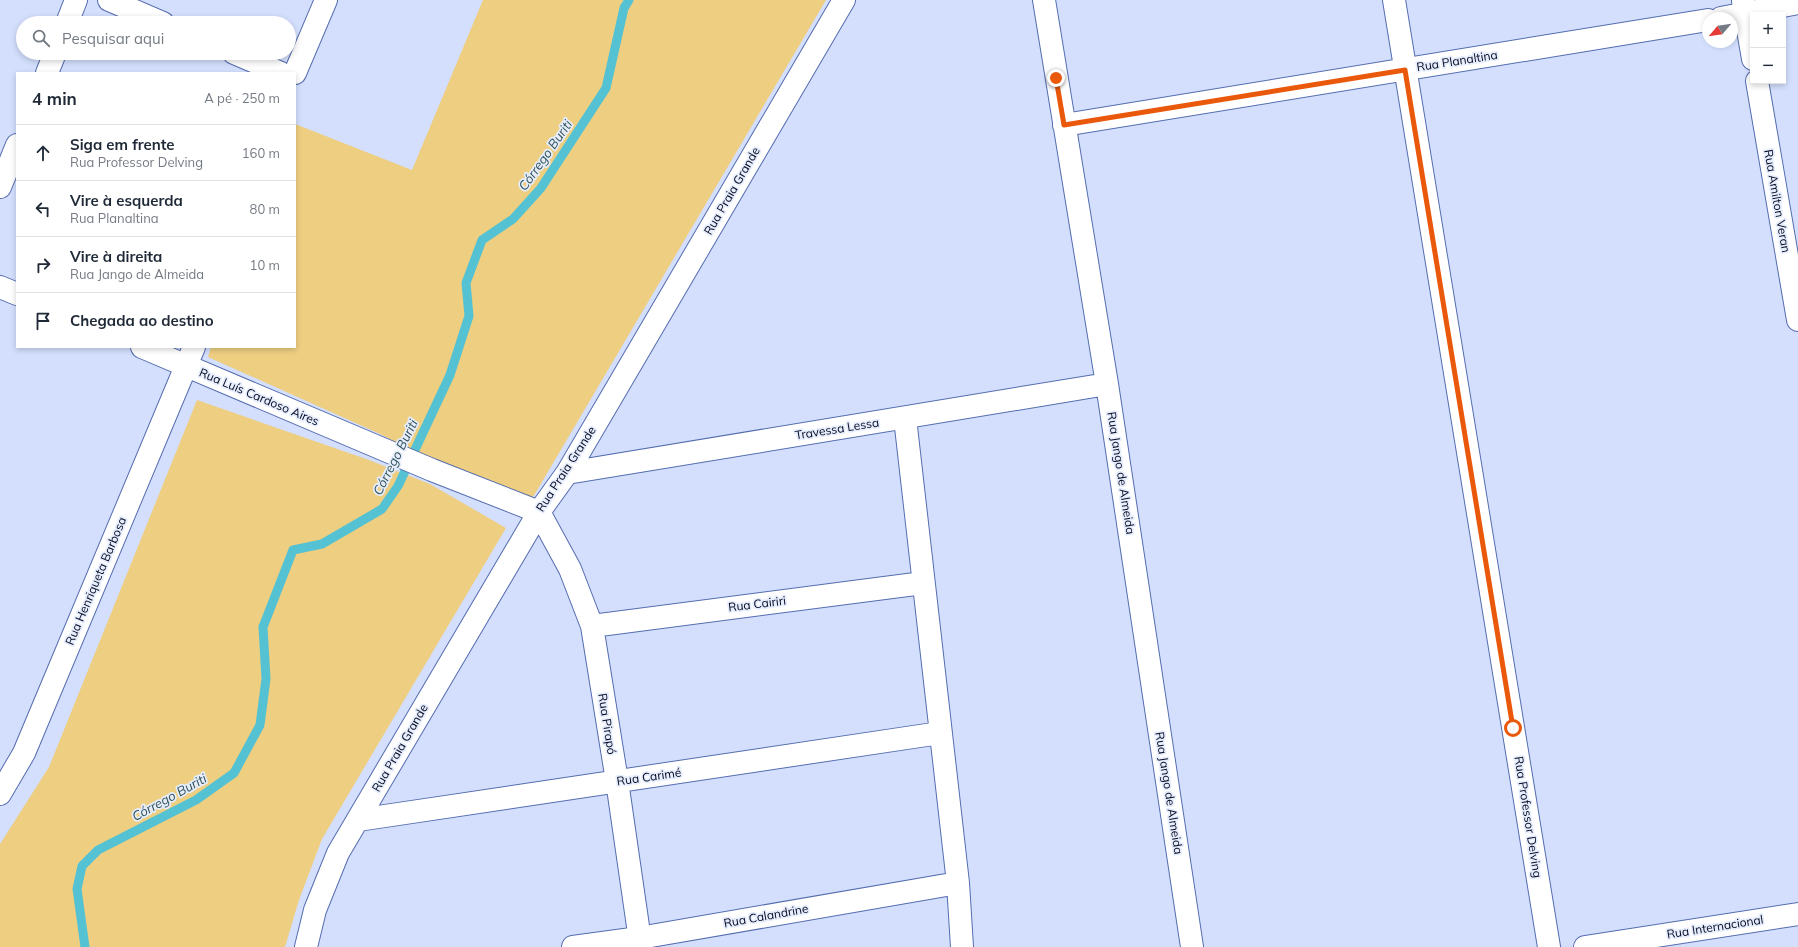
<!DOCTYPE html>
<html lang="pt">
<meta charset="utf-8">
<style>
body{margin:0;font-family:Mulish,sans-serif;background:#f2f2f3;color:#1f2937}
.controls{position:absolute;right:12px;top:12px;display:grid;overflow:hidden;border-radius:0px;box-shadow:0 2px 6px #0003}
.controls button{width:36px;height:36px;display:grid;place-items:center;padding:0;border:0;border-bottom:1px solid #e0e1e3;background:#fff;color:#1f2937;font:20px sans-serif}
.compass{position:absolute;left:1702px;top:12px;width:36px;height:36px;border-radius:50%;background:#fff;box-shadow:0 2px 6px #0003;rotate:241deg}
.stop{position:absolute;width:12px;height:12px;margin:-9px;border:3px solid #ea580c;border-radius:50%;background:#fff}
.stop.end{background:#ea580c;border-color:#fff;box-shadow:0 1px 4px #0008}
.list{margin:0;padding:0;list-style:none}
h2{display:flex;justify-content:space-between;align-items:center;height:52px;margin:0;padding:0 16px;font-size:17px}
h2 small{font-size:13px;font-weight:400;color:#747a83}
.list li{display:grid;grid-template-columns:26px 1fr auto;gap:12px;align-items:center;box-sizing:border-box;height:56px;padding:0 16px;border-top:1px solid #e0e1e3}
.list b{display:block;font-size:15px;white-space:nowrap}
.list p{margin:0;font-size:13px;white-space:nowrap;color:#747a83}
.list em{font-size:13px;font-style:normal;color:#747a83}
.icon{flex:none;width:22px;height:22px;fill:none;stroke:currentColor;stroke-width:2;stroke-linecap:round;stroke-linejoin:round}
.map{position:relative;flex:none;width:1798px;height:947px;overflow:hidden}
.search{position:absolute;background:#fff;box-shadow:0 2px 6px #0003;left:16px;top:16px;width:280px;height:44px;display:flex;align-items:center;gap:10px;box-sizing:border-box;padding:0 14px;border-radius:22px;color:#747a83;font-size:15px}
.panel{position:absolute;background:#fff;box-shadow:0 2px 6px #0003;left:16px;top:72px;width:280px;height:276px;border-radius:0px}
.map>svg:first-child{display:block}
.green{fill:#eece81}
.lines{fill:none;stroke-linecap:round;stroke-linejoin:round}
.stream{stroke:#54c2d2;stroke-width:9}
.minor-casing{stroke:#556daf;stroke-width:24}
.minor{stroke:#fff;stroke-width:22}
.route{stroke:#ea580c;stroke-width:5}
.labels{text-anchor:middle;stroke-width:3.5;stroke-linejoin:round;paint-order:stroke}
.street-label{font-size:12px;fill:#040821;stroke:#e6edfc}
.water-label{font-size:13px;font-style:italic;fill:#305257;stroke:#e6edfc}
</style>
<div class="map">
<svg width="1798" height="947" viewBox="0 0 1798 947">
<rect width="100%" height="100%" fill="#d3dffd"/>
<path class="green" d="M483,0H826L529,504L439,465L380,434L208,357L211,347H295V124L412,170Z
M197,400L369,460L430,484L506,528L322,839L299,900L285,947H0V844L49,767Z"/>
<g class="lines">
<path class="stream" d="M85,947L77,889L82,866L98,850L196,800L234,773L260,725L266,679L263,627L293,550L322,544L382,509L398,486L450,375L469,316L466,283L482,240L513,219L541,188L606,88L624,8L629,0"/>
<g class="minor-casing">
<path id="minor" d="M109,0L163,23
M1044,0L1107,384L1192,947
M1394,0L1549,947
M1743,1L1753,59
M1721,18L1798,3
M67,23L76,0
M234,53L281,73
M47,73L55,53
M295,73L326,0
M1757,81L1798,320
M1064,125L1708,20
M0,187L17,145
M0,287L17,294
M142,347L432,470L539,512L570,569L592,626L617,781L641,947
M905,418L958,883L962,947
M567,473L1107,384
M592,626L923,583
M0,794L24,753L194,347
M358,820L940,733
M306,947L315,910L338,853L539,512L567,473L844,0
M573,947L639,938L958,883
M1585,947L1798,914"/>
</g>
<use href="#minor" class="minor"/>
</g>
<g class="lines">
<path class="route" d="M1056,78L1064,125L1405,70L1513,728"/>
</g>
<g class="labels">
<g class="street-label">
<text transform="translate(1457 61) rotate(-9)" y="4">Rua Planaltina</text>
<text transform="translate(732 191) rotate(-60)" y="4">Rua Praia Grande</text>
<text transform="translate(1777 201) rotate(80)" y="4">Rua Amilton Veran</text>
<text transform="translate(259 397) rotate(23)" y="4">Rua Luís Cardoso Aires</text>
<text transform="translate(837 429) rotate(-9)" y="4">Travessa Lessa</text>
<text transform="translate(566 469) rotate(-57)" y="4">Rua Praia Grande</text>
<text transform="translate(1121 473) rotate(81)" y="4">Rua Jango de Almeida</text>
<text transform="translate(96 581) rotate(-67)" y="4">Rua Henriqueta Barbosa</text>
<text transform="translate(757 604) rotate(-7)" y="4">Rua Cairiri</text>
<text transform="translate(607 724) rotate(81)" y="4">Rua Pirapó</text>
<text transform="translate(400 748) rotate(-60)" y="4">Rua Praia Grande</text>
<text transform="translate(649 777) rotate(-8)" y="4">Rua Carimé</text>
<text transform="translate(1169 793) rotate(81)" y="4">Rua Jango de Almeida</text>
<text transform="translate(1528 817) rotate(81)" y="4">Rua Professor Delving</text>
<text transform="translate(766 916) rotate(-10)" y="4">Rua Calandrine</text>
<text transform="translate(1715 927) rotate(-9)" y="4">Rua Internacional</text>
</g>
<g class="water-label">
<text transform="translate(545 155) rotate(-55)" y="5">Córrego Buriti</text>
<text transform="translate(395 457) rotate(-63)" y="5">Córrego Buriti</text>
<text transform="translate(169 797) rotate(-29)" y="5">Córrego Buriti</text>
</g>
</g>
</svg>
<div class="controls">
<button>+</button>
<button>−</button>
</div>
<svg class="compass" viewBox="-18 -18 36 36"><path d="M0-13l5 13h-10z" fill="#e53935"/><path d="M0 13l5-13h-10z" fill="#747a83"/></svg>
<div class="stop" style="left:1513px;top:728px"></div>
<div class="stop end" style="left:1056px;top:78px"></div>
<div class="search"><svg class="icon" aria-label="search" viewBox="0 0 24 24"><circle cx="10" cy="10" r="6"/><path d="M15 15l6 6"/></svg>Pesquisar aqui</div>
<section class="panel">
<h2>4 min<small>A pé · 250 m</small></h2>
<ul class="list">
<li><svg class="icon" aria-label="ahead" viewBox="0 0 24 24"><path d="M12 20V5M6 11l6-6 6 6"/></svg><div><b>Siga em frente</b><p>Rua Professor Delving</p></div><em>160 m</em></li>
<li><svg class="icon" aria-label="left" viewBox="0 0 24 24"><path d="M17 20v-9H6M10 6l-5 5 5 5"/></svg><div><b>Vire à esquerda</b><p>Rua Planaltina</p></div><em>80 m</em></li>
<li><svg class="icon" aria-label="right" viewBox="0 0 24 24"><path d="M7 20v-9h11M14 6l5 5-5 5"/></svg><div><b>Vire à direita</b><p>Rua Jango de Almeida</p></div><em>10 m</em></li>
<li><svg class="icon" aria-label="arrive" viewBox="0 0 24 24"><path d="M6 21V4h12l-3 4 3 4H6"/></svg><div><b>Chegada ao destino</b></div></li>
</ul>
</section>
</div>
